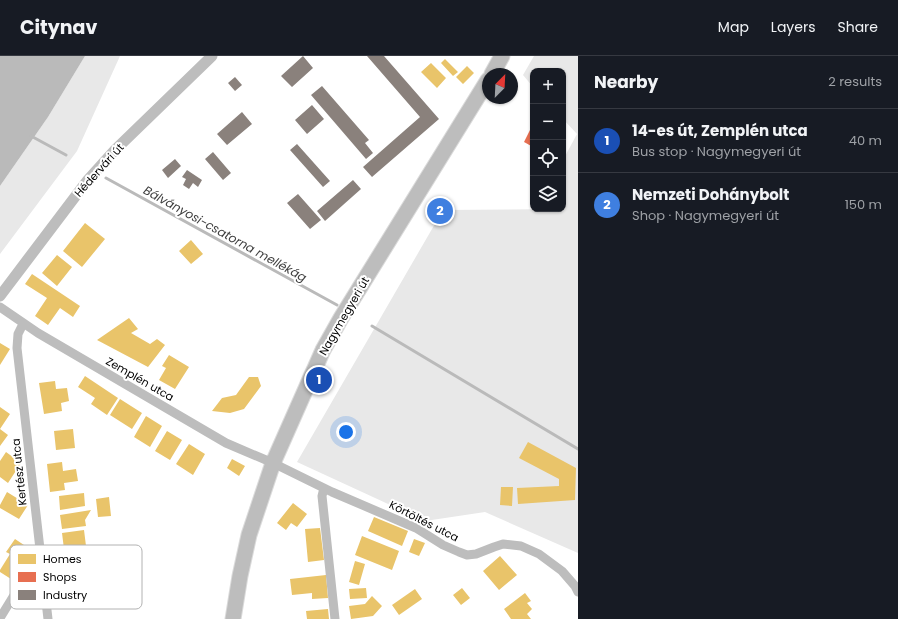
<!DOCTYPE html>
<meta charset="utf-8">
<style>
body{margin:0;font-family:Poppins,sans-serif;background:#20242c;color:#f1f3f6}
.controls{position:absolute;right:12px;top:12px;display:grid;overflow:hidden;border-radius:8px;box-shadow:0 1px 3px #0004}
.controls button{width:36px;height:36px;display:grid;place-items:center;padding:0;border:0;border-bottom:1px solid #363941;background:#171b24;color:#f1f3f6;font:20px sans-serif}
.compass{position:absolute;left:482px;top:12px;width:36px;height:36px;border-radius:50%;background:#171b24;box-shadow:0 1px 3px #0004;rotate:24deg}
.you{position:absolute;left:346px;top:376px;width:14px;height:14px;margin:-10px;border:3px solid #fff;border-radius:50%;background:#1a73e8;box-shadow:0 0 0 6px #1a73e833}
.badge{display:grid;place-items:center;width:26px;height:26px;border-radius:50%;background:#0b8043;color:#fff;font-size:13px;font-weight:700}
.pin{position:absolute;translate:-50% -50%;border:2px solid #fff;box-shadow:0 1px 4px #0006}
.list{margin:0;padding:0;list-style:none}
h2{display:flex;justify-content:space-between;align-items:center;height:52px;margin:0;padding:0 16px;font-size:17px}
h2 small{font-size:13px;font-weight:400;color:#9ea1a6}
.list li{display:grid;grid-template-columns:26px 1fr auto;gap:12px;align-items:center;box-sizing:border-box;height:64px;padding:0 16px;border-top:1px solid #363941}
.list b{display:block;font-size:15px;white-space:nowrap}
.list p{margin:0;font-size:13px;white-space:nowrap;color:#9ea1a6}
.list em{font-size:13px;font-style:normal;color:#9ea1a6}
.icon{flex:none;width:22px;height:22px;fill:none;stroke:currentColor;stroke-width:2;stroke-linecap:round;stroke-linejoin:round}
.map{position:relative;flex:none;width:578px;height:563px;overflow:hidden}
header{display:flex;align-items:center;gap:24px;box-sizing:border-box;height:56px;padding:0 20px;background:#171b24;border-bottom:1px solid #363941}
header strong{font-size:19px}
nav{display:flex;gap:22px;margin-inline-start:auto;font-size:14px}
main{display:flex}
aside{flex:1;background:#171b24}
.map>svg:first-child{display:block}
.green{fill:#e8e8e8}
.water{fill:#bababa}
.homes{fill:#e9c46a}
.shops{fill:#e76f51}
.industry{fill:#8a817c}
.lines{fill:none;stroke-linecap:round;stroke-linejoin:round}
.stream{stroke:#bababa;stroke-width:3}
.primary-casing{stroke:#dbdbdb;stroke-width:17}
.minor{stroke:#bdbdbd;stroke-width:9}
.tertiary{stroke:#bdbdbd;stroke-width:11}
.primary{stroke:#bdbdbd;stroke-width:15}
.labels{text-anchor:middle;stroke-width:4;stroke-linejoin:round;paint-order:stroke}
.street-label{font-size:11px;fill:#000;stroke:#fff}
.water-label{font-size:12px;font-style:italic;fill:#3e3e3e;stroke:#fff}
.key{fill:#fff;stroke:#b2b2b2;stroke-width:1}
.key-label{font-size:11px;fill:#000}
</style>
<header>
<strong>Citynav</strong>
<nav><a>Map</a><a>Layers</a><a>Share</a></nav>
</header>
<main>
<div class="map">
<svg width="578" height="563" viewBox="0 0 578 563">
<rect width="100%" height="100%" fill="#fff"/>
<path class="green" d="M85,0H120L77,95L0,198V130L48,61Z
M534,0H578V497L485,456L425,465L297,406L443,154L563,153V104L577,78L563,63V15H533V31L523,19Z"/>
<path class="water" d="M0,0H85L48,61L0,130Z"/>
<path class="homes" d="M445,3L458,16L453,20L441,7Z
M431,7L446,22L437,32L421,16Z
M467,10L474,17L463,28L456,21Z
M85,167L105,183L82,211L63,195Z
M191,184L203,198L191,208L179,195Z
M57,199L72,211L57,230L42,217Z
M32,218L80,250L73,261L60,252L48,269L35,260L47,242L25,228Z
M129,262L138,273L131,277L150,288L157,283L165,289L148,311L97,284Z
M0,287L10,293L0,309Z
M169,299L189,311L175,333L159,324L166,312L162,310Z
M85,320L118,342L107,359L91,348L95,342L78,331Z
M249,321H258L261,330L244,353L230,357L212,355L222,342L236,339Z
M55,325L56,333L67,332L69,345L61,347L62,355L44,358L39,327Z
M120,343L142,357L132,373L110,359Z
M0,351L10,358L0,373Z
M146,360L162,370L150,391L134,381Z
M0,373L8,379L0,390Z
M73,373L75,392L56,394L54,375Z
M167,375L182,384L170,404L155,395Z
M528,386L576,412L575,444L518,448L517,432L559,430V423L519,402Z
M189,388L205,398L193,419L176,408Z
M6,396L21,407L8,427L0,421V405Z
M232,403L245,410L239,420L227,412Z
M62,406L63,415L76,413L78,425L64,427L65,434L50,436L47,408Z
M501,431H513L512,450L500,449Z
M7,436L28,449L19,463L0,452V449Z
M84,437L85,450L60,454L59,440Z
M109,441L111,460L98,461L96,443Z
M293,447L307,458L297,471L291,467L286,474L277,467Z
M91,454L85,464L86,470L62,473L60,459Z
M374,461L408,475L402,490L368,475Z
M320,472L324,504L308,506L305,473Z
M84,474L86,490L64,493L62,477Z
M362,480L399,495L392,514L355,499Z
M15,483L30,493L11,523L0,516V514L10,498L6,496Z
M414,483L425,487L419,500L409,496Z
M500,500L517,519L499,534L483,515Z
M355,505L365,508L359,529L349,526Z
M326,519L328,542L312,543V537L292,539L290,523Z
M366,532L367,542L350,543L349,533Z
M462,532L470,542L461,549L453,539Z
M415,533L422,543L399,559L392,549Z
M525,537L531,545L527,547L532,553L527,558L531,563H511L504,553Z
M372,540L382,550L373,560L351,563L349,550L365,548Z
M328,553L329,563H307L306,555Z"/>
<path class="shops" d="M533,68V91L524,86Z"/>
<path class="industry" d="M303,0L313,12L292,31L281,20Z
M367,0H384L439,63L372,121L363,111L420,61Z
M235,21L242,29L235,35L228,27Z
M322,30L369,84L365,87L373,97L366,103L311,39Z
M312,49L324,63L307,78L295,64Z
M242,56L252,68L227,89L217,78Z
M297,88L330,125L323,131L290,94Z
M213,96L231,117L223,124L205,103Z
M175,103L181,110L168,122L162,114Z
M187,114L202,124L198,131L193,127L189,133L183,129L186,123L182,121Z
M353,124L361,133L325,165L317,155Z
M298,138L321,164L310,173L287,147Z"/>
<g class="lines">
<path class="stream" d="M31,80L66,99
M106,122L337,249
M372,270L578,393"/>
<g class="primary-casing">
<path id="primary" d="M492,18L502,0
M233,563L240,520L249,479L273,407L323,294L341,262L488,24"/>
</g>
<path class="minor" d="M0,251L38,277L226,387L273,407L332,436L416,472L443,489L459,496L467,499L476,498L494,491L503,488L521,490L539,498L562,515L575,530L578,536
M23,268L18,278L17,292L48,563
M324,432L322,440L335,563
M0,562L27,518L40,501"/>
<path class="tertiary" d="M0,240L87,125L115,94L212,0"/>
<use href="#primary" class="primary"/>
</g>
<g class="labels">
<g class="street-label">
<text transform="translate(99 114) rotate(-48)" y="4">Hédervári út</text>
<text transform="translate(344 260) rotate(-60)" y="4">Nagymegyeri út</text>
<text transform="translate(140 323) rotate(30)" y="4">Zemplén utca</text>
<text transform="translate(19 416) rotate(-96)" y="4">Kertész utca</text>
<text transform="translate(424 465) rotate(27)" y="4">Körtöltés utca</text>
</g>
<g class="water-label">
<text transform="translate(225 178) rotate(29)" y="4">Bálványosi-csatorna mellékág</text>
</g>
</g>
<rect x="10" y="489" width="132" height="64" rx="6" class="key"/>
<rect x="18" y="498" width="18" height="10" fill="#e9c46a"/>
<rect x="18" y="516" width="18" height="10" fill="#e76f51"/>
<rect x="18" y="534" width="18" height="10" fill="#8a817c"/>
<g class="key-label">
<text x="43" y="507">Homes</text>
<text x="43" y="525">Shops</text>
<text x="43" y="543">Industry</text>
</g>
</svg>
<div class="controls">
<button>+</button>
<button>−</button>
<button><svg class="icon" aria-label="locate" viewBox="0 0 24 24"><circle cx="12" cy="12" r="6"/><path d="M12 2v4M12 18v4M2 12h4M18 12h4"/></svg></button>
<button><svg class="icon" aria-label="layers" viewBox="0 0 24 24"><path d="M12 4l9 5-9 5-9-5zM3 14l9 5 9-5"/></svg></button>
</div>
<svg class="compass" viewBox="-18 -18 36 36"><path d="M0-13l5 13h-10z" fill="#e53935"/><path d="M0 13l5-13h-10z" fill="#9ea1a6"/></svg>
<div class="you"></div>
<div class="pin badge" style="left:319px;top:324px;background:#1a4fb4">1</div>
<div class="pin badge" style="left:440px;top:155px;background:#3f7fe0">2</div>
</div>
<aside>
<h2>Nearby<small>2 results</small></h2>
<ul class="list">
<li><span class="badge" style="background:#1a4fb4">1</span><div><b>14-es út, Zemplén utca</b><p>Bus stop · Nagymegyeri út</p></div><em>40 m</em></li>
<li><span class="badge" style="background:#3f7fe0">2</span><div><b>Nemzeti Dohánybolt</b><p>Shop · Nagymegyeri út</p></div><em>150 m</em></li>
</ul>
</aside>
</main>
